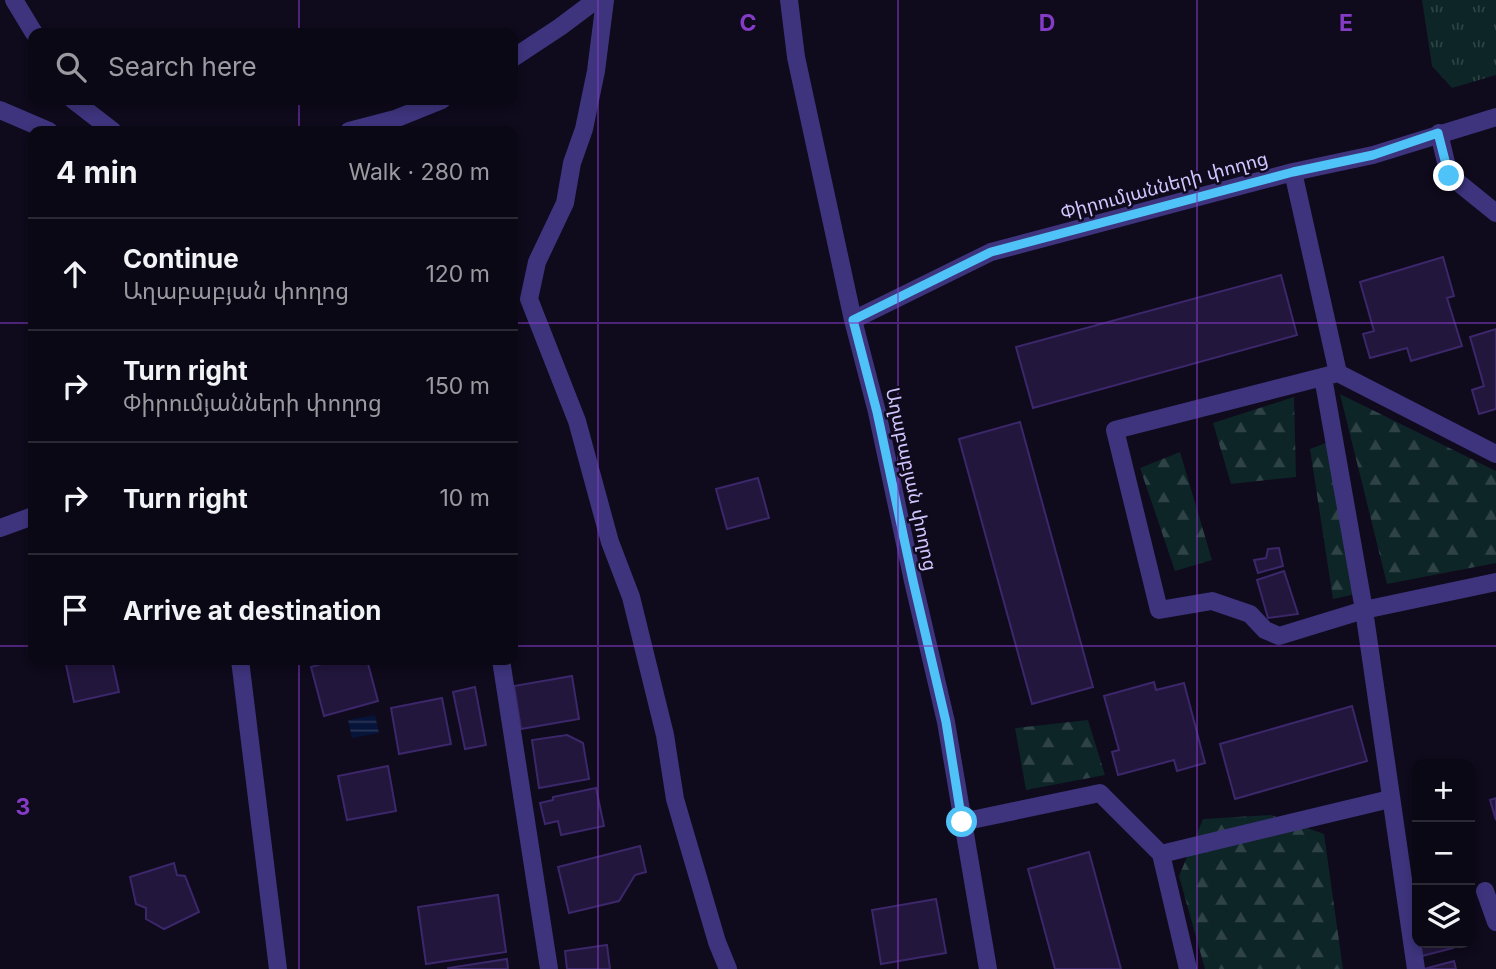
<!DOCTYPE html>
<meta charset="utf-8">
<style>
body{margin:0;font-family:Inter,"Noto Sans Armenian",sans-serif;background:#14111e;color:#f1f3f6}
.controls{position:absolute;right:21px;bottom:21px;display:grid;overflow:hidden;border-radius:14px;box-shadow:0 4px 10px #0003}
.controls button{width:63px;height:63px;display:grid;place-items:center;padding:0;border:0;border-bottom:2px solid #2b2934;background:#0b0815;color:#f1f3f6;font:35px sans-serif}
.stop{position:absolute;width:21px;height:21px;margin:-16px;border:5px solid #4fc3f7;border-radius:50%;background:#fff}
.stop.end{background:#4fc3f7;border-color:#fff;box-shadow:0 2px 7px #0008}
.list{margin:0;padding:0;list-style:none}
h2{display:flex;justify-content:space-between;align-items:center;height:91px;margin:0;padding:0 28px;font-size:30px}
h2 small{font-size:23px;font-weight:400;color:#9a9aa0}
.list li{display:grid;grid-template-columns:46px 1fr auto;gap:21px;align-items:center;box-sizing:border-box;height:112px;padding:0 28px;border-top:2px solid #2b2934}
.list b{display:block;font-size:26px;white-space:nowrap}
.list p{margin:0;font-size:23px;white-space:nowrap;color:#9a9aa0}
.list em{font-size:23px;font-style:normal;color:#9a9aa0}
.icon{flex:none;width:38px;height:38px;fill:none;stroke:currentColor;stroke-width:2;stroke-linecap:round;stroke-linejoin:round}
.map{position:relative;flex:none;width:1496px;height:969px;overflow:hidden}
.search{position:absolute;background:#0b0815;box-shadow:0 4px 10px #0003;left:28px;top:28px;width:490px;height:77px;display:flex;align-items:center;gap:18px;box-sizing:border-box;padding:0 24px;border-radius:14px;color:#9a9aa0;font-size:26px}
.panel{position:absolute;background:#0b0815;box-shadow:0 4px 10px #0003;left:28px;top:126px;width:490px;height:539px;border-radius:14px}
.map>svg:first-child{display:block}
.forest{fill:url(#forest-firs)}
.park{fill:url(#park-tufts)}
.water{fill:url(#water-rules)}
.building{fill:#22163d;stroke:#3b276a;stroke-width:2}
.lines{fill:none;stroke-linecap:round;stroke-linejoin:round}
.minor{stroke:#3d347d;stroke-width:18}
.route{stroke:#4fc3f7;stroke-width:9}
.grid{fill:none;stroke:#843bc5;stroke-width:2;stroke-opacity:0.55}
.labels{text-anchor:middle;stroke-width:5;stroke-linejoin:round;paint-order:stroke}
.street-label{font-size:19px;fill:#d2c5ff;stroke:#0f0a1c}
.grid-label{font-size:23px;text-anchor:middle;font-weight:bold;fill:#843bc5;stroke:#0f0a1c;stroke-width:5;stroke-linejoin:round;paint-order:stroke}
</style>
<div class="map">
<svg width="1496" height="969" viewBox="0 0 1496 969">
<defs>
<pattern id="forest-firs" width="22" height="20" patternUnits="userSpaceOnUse" patternTransform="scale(1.75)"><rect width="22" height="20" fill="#0d2526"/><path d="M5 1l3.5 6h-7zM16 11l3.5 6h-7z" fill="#2f4347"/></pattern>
<pattern id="park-tufts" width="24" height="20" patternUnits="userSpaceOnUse" patternTransform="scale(1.75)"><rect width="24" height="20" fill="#0d2526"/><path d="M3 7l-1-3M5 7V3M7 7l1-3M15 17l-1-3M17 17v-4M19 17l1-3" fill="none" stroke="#2f4347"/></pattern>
<pattern id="water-rules" width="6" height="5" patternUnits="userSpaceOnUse" patternTransform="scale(1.75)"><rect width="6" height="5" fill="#071439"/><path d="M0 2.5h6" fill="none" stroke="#2a3557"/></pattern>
</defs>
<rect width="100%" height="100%" fill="#0f0a1c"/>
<path class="forest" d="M1340,394L1496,471V563L1387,584Z
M1294,397L1296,477L1231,484L1213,423Z
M1331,441L1356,594L1333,599L1310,449Z
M1180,452L1212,560L1175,571L1140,468Z
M1088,720L1105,775L1026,790L1015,728Z
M1271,815L1324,834L1343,969H1205L1179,876L1203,819Z"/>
<path class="park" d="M1422,0H1496V75L1452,88L1432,66Z"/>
<path class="water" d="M375,715L379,733L352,738L348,720Z"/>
<path class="building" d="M1443,257L1454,296L1447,298L1462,346L1411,361L1407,348L1370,358L1363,334L1374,331L1360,282Z
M1281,275L1297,335L1033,408L1016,347Z
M1496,329V409L1479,414L1472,390L1484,386L1470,337Z
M1020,422L1093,687L1032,704L959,439Z
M758,478L769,518L727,529L716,489Z
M1279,548L1283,566L1258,573L1254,560L1266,558L1268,549Z
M1284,571L1298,614L1268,618L1257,580Z
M65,660H112L119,692L74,702Z
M336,660H367L378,701L324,716L311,667Z
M572,676L579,719L521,729L514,686Z
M1154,682L1156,690L1184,683L1205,763L1177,771L1174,760L1118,775L1112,752L1119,750L1104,696Z
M475,687L486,745L465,749L453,692Z
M442,698L451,744L399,754L391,708Z
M1352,706L1367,761L1235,799L1220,744Z
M567,735L583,743L589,779L539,788L532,740Z
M388,766L396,811L347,820L338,776Z
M596,788L604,826L561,835L558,821L545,824L540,803L553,800V797Z
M1496,798V820L1490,800Z
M640,846L646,872L635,875L619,901L569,913L558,867Z
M1089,852L1121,969H1055L1028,869Z
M174,863L177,875L185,876L199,912L164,929L146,919V908L136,904L130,877Z
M498,895L506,952L426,964L418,907Z
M936,899L946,953L881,964L872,910Z
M1418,943H1451L1453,948L1422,956Z
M607,945L610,969H567L565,951Z
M507,959L508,969H448V968Z
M1454,961L1456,969H1424Z"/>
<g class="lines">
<path class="minor" d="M14,0L34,33
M605,0L596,71L584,129L572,163L565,203L537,262L529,299L577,421L610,542L631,597L665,735L675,799L717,942L728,969
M789,0L796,57L853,320L877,412L913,581L946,722L988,969
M513,58L560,27L596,0
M73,100L113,131
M0,110L49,131
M349,131L395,119L442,100
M1439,133L1449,175L1496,213
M1293,172L1338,373
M853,320L991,252L1293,172L1373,155L1496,117
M1323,377L1364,610L1416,969
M1496,454L1338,373L1115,430L1159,610L1212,601L1250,614L1265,630L1279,636L1364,610L1496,582
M0,528L33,516
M240,660L278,969
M501,660L549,969
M962,822L1100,793L1161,854L1188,969
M1161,854L1390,799
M1485,891L1496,922"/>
</g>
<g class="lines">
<path class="route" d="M962,822L946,722L913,581L877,412L853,320L991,252L1293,172L1373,155L1438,133L1449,176"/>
</g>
<path class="grid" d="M299,0V33M598,0V969M898,0V969M1197,0V969M299,100V131M0,323H33M513,323H1496M0,646H33M513,646H1496M299,660V969"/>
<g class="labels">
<g class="street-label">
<text transform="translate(1164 185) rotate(-15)" y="7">Փիրումյանների փողոց</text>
<text transform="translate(912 479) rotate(78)" y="7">Աղաբաբյան փողոց</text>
</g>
</g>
<g class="grid-label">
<text x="748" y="31">C</text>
<text x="1047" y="31">D</text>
<text x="1346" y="31">E</text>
<text x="23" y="815">3</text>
</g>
</svg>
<div class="controls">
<button>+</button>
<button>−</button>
<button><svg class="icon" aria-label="layers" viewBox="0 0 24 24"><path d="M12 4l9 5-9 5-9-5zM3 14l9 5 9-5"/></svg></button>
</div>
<div class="stop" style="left:962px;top:822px"></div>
<div class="stop end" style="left:1449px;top:176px"></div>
<div class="search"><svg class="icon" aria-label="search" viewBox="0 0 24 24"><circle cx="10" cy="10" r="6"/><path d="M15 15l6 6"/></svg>Search here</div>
<section class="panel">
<h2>4 min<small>Walk · 280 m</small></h2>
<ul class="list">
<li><svg class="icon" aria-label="ahead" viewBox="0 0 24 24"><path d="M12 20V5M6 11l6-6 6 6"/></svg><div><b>Continue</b><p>Աղաբաբյան փողոց</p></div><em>120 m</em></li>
<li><svg class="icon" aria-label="right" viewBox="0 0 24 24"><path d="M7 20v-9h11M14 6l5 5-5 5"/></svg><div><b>Turn right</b><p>Փիրումյանների փողոց</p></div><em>150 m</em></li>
<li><svg class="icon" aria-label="right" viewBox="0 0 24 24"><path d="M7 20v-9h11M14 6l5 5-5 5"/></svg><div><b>Turn right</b></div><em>10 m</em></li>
<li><svg class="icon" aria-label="arrive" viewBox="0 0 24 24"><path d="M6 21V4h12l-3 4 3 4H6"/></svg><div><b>Arrive at destination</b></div></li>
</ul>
</section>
</div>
